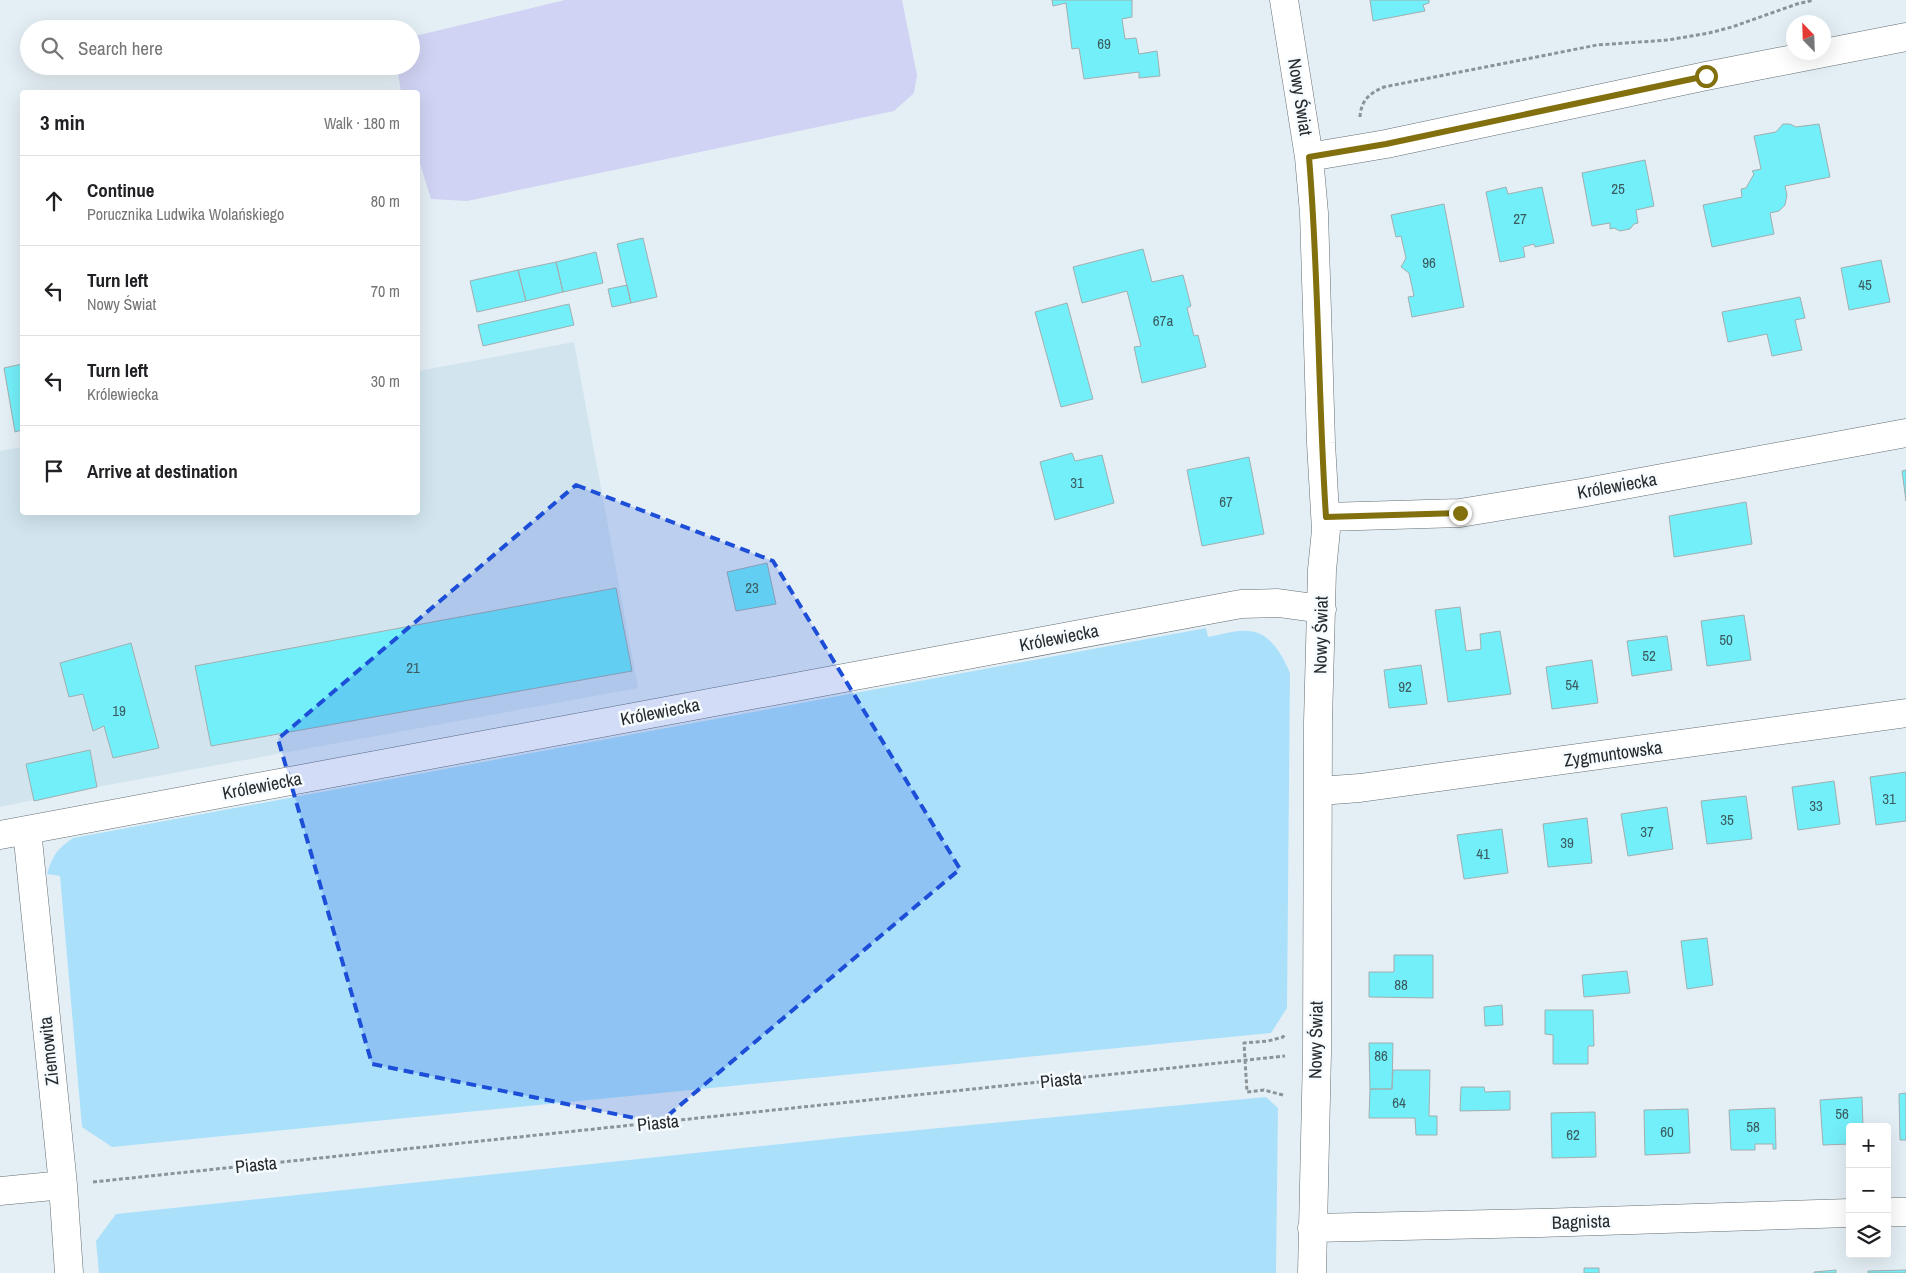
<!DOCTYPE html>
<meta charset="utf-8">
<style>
body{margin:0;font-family:"Archivo Narrow",sans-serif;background:#f6f6f6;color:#202124}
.controls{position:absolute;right:15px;bottom:15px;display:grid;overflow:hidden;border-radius:5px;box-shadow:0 5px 20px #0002}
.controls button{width:45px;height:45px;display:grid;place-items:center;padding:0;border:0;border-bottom:1px solid #e0e0e0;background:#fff;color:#202124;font:25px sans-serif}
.compass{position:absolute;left:1786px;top:15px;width:45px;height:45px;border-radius:50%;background:#fff;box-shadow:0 5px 20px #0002;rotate:337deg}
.stop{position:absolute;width:15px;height:15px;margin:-11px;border:4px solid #826f0d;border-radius:50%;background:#fff}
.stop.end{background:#826f0d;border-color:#fff;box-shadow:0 1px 5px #0008}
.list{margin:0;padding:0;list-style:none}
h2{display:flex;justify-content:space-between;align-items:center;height:65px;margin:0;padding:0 20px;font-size:21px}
h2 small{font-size:16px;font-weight:400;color:#757577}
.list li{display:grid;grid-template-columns:32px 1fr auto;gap:15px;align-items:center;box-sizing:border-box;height:90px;padding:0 20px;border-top:1px solid #e0e0e0}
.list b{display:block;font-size:19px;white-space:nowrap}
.list p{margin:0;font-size:16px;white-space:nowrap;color:#757577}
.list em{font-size:16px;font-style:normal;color:#757577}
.icon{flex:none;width:28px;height:28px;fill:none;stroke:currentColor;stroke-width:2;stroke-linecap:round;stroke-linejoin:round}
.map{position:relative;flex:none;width:1906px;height:1273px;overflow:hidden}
.search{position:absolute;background:#fff;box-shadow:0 5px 20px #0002;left:20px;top:20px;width:400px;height:55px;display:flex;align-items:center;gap:12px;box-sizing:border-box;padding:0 18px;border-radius:28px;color:#757577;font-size:19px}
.panel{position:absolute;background:#fff;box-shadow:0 5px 20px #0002;left:20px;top:90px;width:400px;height:425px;border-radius:5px}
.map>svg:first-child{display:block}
.built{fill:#d2e5ef}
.green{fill:#abe0fa}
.water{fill:#d0d3f3}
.building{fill:#73eff9;stroke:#a2aeaf}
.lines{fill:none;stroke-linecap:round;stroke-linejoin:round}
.minor-casing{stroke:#646e73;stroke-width:29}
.path{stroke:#8b9397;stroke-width:3;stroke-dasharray:4 2.5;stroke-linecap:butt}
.minor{stroke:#fff;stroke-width:28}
.route{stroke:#826f0d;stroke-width:6}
.marked{fill:#1d4ed8;fill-opacity:0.2;stroke:#1d4ed8;stroke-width:4;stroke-dasharray:10 6;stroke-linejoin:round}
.labels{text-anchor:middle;stroke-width:5;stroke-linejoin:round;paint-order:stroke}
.number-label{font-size:15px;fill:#3a5c60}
.street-label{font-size:18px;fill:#272b2d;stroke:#f5fbff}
</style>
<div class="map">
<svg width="1906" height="1273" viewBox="0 0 1906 1273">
<rect width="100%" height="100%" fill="#e4eff5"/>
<path class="built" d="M574,342L638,688L97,787L0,807V451L22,447V512H418V371Z"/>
<path class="green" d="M1206,628L1208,637C1220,635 1235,630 1247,631C1270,631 1282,655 1290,673L1287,1008L1271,1033L112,1147L82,1127L60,876L47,874C53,855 57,849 73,838Z
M1266,1097L1278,1108L1276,1273H99L96,1241L116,1214L856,1136Z"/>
<path class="water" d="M565,0H902L917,75L914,93L894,111L467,201L431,199L418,157V92H401L397,66H411V37Z"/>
<path class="building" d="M1052,0H1132V17L1122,19L1125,39L1136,38L1139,54L1157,51L1160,76L1139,78V72L1084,79L1079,48L1072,49L1066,3L1053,6Z
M1370,0H1429V3L1423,5L1425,11L1373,21Z
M1783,124H1790L1796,127L1819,124L1830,177L1785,186L1787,195L1785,205L1779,211L1770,213L1774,234L1712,247L1703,205L1742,197L1741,189L1746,188L1754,174L1752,171L1761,169L1754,136L1776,132Z
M1645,160L1654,206L1636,210L1638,223L1634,224L1630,229L1620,231L1614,228L1610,229V223L1592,226L1582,173Z
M1506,187L1508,194L1542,187L1554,243L1535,247L1534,244L1523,247L1525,257L1500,262L1486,192Z
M1444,204L1464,307L1412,317L1408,297L1414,296L1409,273L1401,267L1406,258L1401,236L1396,237L1391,215Z
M643,238L657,297L631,303L617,244Z
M1143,249L1152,282L1183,275L1191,306L1187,308L1194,336L1198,335L1206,367L1142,383L1134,347L1141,346L1127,291L1082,303L1073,267Z
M596,252L603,283L563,292L556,262Z
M1881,260L1890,302L1849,310L1841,268Z
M556,262L563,292L526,301L518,270Z
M518,270L526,301L477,312L470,281Z
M627,285L631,303L612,307L608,289Z
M1800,297L1805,318L1795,320L1802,350L1772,356L1767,334L1728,342L1722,312Z
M1067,303L1093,399L1061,407L1035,312Z
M569,304L574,325L483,346L478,325Z
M22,364V430L15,432L4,368Z
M1072,453L1075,461L1102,455L1114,503L1055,520L1040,462Z
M1249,457L1264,534L1202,546L1187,470Z
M1906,470V501L1902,471Z
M1746,502L1752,544L1674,557L1669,516Z
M767,563L776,604L736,611L727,572Z
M616,588L632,671L211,746L195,666Z
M1460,607L1466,651L1481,649L1480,634L1500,631L1511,694L1448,702L1435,610Z
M1744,615L1751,660L1707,666L1701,621Z
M1667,636L1672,670L1632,676L1627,641Z
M131,643L159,748L113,758L104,726L93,731L83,694L69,697L60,663Z
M1592,660L1598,703L1552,709L1546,667Z
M1421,665L1427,704L1389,708L1384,670Z
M90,750L97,787L34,801L26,764Z
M1906,772V821L1876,825L1870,777Z
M1834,781L1840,824L1798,830L1792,787Z
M1746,796L1752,839L1707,844L1701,801Z
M1667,807L1673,849L1628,856L1621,814Z
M1587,818L1592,863L1548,867L1543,824Z
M1502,829L1508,873L1464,879L1457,835Z
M1707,938L1713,985L1687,989L1681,941Z
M1394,955H1433V998L1369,997V972H1394Z
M1627,971L1630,993L1584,997L1582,975Z
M1502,1005L1503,1025L1485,1026L1484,1007Z
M1545,1010H1593L1594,1046H1588V1064H1553V1035L1545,1034Z
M1369,1043H1393L1392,1089H1370Z
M1393,1070H1430L1429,1116H1437V1135H1416L1415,1118H1369L1370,1089H1392Z
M1461,1087H1484L1485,1092L1510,1091V1110L1460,1111Z
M1906,1093V1140H1900L1899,1094Z
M1862,1097L1863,1127H1850V1144L1823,1145L1820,1100Z
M1775,1108L1776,1149H1773V1144H1755V1150H1731L1729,1110Z
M1688,1109L1690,1153L1645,1155L1644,1110Z
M1595,1112L1596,1157L1552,1158L1551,1113Z
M1584,1268H1599V1273H1584Z
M1836,1270V1273H1814V1272Z
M1906,1270V1273H1868V1271Z"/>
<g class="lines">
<g class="minor-casing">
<path id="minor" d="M1284,0L1309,157L1314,213L1321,443L1326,530L1322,570L1318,722L1317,1053L1312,1273
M1309,157L1386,144L1706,76L1906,37
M1326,517L1460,513L1581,493L1906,433
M1319,791L1360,788L1906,713
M27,830L63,1185L69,1273
M0,835L1241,604L1278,603L1322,609
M0,1191L63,1185
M1887,1212H1906
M1312,1228L1540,1223L1850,1213"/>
</g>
<path class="path" d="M1360,117C1361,100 1370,93 1384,87L1597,45L1668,40L1709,33L1732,27L1797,4L1814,0
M1283,1095L1264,1090L1247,1092L1244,1043L1268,1041L1283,1037L1285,1034
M93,1182L1285,1056"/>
<use href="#minor" class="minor"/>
</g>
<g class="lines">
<path class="route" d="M1460,513L1326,517C1318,397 1319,277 1309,157L1386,144L1706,76"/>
</g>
<path class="marked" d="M576,485L773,561L960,869L659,1123L372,1064L278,739Z"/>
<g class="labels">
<g class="number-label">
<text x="1104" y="49">69</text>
<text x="1618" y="194">25</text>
<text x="1520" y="224">27</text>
<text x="1429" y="268">96</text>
<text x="1865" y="290">45</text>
<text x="1163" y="326">67a</text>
<text x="1077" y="488">31</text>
<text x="1226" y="507">67</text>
<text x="752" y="593">23</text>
<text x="1726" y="645">50</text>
<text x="1649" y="661">52</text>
<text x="413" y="673">21</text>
<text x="1572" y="690">54</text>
<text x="1405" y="692">92</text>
<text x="119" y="716">19</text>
<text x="1889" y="804">31</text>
<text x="1816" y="811">33</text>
<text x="1727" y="825">35</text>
<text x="1647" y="837">37</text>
<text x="1567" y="848">39</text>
<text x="1483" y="859">41</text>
<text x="1401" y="990">88</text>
<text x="1381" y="1061">86</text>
<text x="1399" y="1108">64</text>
<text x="1842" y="1119">56</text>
<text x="1753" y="1132">58</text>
<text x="1667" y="1137">60</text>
<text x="1573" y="1140">62</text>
</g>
<g class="street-label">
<text transform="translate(1300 97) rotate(81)" y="6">Nowy Świat</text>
<text transform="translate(1617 486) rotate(-10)" y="6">Królewiecka</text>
<text transform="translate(1321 635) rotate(-89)" y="6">Nowy Świat</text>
<text transform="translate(1059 638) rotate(-11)" y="6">Królewiecka</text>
<text transform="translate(660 712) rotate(-11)" y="6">Królewiecka</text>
<text transform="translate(1613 754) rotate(-8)" y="6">Zygmuntowska</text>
<text transform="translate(262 786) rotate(-11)" y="6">Królewiecka</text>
<text transform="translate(1316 1040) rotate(-89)" y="6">Nowy Świat</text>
<text transform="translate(49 1051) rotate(-96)" y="6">Ziemowita</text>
<text transform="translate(1061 1080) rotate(-6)" y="6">Piasta</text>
<text transform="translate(658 1123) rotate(-6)" y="6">Piasta</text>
<text transform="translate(256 1165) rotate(-6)" y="6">Piasta</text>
<text transform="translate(1581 1222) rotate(-2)" y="6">Bagnista</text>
</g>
</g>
</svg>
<div class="controls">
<button>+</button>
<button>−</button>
<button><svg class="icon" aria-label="layers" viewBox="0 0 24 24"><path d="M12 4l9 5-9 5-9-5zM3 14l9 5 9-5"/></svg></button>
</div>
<svg class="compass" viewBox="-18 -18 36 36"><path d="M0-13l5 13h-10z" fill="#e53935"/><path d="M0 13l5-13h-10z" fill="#757577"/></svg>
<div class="stop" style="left:1706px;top:76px"></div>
<div class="stop end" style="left:1460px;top:513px"></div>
<div class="search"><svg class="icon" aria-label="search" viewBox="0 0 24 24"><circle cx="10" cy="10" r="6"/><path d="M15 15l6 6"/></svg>Search here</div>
<section class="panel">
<h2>3 min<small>Walk · 180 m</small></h2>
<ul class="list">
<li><svg class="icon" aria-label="ahead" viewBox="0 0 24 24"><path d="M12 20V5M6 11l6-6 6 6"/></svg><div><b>Continue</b><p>Porucznika Ludwika Wolańskiego</p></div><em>80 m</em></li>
<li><svg class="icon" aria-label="left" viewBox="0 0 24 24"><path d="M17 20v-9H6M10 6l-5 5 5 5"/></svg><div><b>Turn left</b><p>Nowy Świat</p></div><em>70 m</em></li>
<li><svg class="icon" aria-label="left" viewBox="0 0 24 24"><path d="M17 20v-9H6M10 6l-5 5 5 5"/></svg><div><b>Turn left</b><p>Królewiecka</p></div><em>30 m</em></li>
<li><svg class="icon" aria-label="arrive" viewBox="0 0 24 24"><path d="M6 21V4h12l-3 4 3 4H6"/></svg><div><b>Arrive at destination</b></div></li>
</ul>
</section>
</div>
